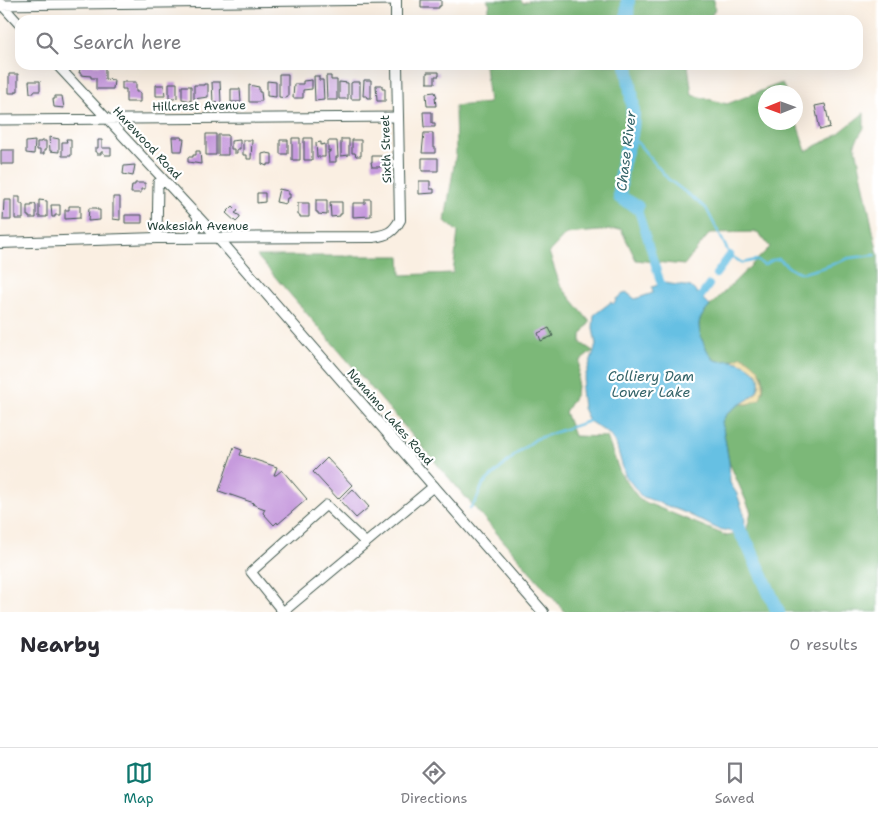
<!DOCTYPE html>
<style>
body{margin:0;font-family:"Shantell Sans",sans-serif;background:#f2f2f3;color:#2b2b33}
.compass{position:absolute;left:758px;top:85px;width:45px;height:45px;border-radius:50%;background:#fff;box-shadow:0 5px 20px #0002;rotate:269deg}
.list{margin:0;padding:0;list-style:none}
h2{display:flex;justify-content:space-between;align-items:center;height:65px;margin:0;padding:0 20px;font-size:21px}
h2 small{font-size:16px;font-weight:400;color:#7c7c81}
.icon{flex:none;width:28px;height:28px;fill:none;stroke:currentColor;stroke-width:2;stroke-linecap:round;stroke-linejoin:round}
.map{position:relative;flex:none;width:878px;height:612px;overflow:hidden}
.search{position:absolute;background:#fff;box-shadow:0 5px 20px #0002;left:15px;right:15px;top:15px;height:55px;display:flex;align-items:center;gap:12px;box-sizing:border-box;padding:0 18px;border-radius:15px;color:#7c7c81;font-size:19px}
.sheet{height:135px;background:#fff}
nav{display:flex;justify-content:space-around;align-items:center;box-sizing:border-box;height:70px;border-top:1px solid #e1e1e2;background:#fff;font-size:14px;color:#7c7c81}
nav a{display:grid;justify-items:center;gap:2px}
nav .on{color:#0f766e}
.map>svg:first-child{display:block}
.forest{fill:#7bb878;stroke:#4d7a56;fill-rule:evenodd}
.sand{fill:#eeda9e;stroke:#868c69}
.water{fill:#66c0e3;stroke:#427e8c}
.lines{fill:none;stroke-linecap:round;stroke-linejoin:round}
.stream{stroke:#66c0e3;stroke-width:2.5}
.canal{stroke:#66c0e3;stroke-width:8}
.river{stroke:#66c0e3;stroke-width:14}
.building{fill:#c69add}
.minor-casing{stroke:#40584e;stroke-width:11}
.tertiary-casing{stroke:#40584e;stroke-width:12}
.minor{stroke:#fff;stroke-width:9}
.tertiary{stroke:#fff;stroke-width:10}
.labels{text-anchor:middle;stroke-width:4.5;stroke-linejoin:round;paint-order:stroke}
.street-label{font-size:12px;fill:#1f3d34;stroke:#fff}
.water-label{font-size:14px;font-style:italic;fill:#346469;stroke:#fff}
</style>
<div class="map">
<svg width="878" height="612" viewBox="0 0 878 612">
<rect width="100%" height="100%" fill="#fff"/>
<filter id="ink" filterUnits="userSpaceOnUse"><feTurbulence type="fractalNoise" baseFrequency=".02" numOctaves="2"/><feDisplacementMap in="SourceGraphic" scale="10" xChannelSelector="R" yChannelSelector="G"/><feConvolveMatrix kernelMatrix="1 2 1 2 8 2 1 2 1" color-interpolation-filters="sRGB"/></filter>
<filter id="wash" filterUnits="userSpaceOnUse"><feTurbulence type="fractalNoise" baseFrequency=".0096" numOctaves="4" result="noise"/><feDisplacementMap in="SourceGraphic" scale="20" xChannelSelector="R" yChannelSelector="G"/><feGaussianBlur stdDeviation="1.12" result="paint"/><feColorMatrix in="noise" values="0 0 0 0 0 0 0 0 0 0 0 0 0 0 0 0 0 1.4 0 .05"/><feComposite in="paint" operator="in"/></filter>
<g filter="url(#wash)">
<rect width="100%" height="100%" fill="#faefe2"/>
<path class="forest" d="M487,0H521L523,3L531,0H714L715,9L709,20H485L490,4Z
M485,65H688L692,95L727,104L782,83L786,92H766V122L796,121L806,151L834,137L864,113V128L855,143L878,255V612H565L257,256H400L401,275L453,273L458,232L445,221L456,153L455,106L489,103ZM621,229L636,260L684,265L710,233L758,232L770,247L710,306C706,311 700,317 699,323C698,335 706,350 713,359L722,362L735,359L762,374L764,382L763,391L748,404H739L726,415L722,422L729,462L751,512L746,533L727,536L640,500L620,473L607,437L574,436L565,412L576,394L580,361L593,351L581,343V335L590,322L560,285L549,252L566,234Z"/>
<path class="sand" d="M742,356C760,365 768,379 760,399L748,404H739C750,399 758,395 760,383L739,362L731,361Z"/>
<path class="water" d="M664,283L691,287L710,306C706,311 700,317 699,323C698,335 706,350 713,359C720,363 724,360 732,361C743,362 753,368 759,377C763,403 730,401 722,422L729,462L730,483L737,494L744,514L745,522L739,530L732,532L716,528L686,513L641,496L625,475L616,444L609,434L589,421L583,408L581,389L596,345L593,328L594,315L611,302L613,304L616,301V299L626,292L635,299L653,293L652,287Z"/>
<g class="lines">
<path class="stream" d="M631,135L668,179L706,208L730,255L742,263L756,260L764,265L773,260L779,259L791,269L803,273L825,267L849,258L875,255
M470,508L476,501L483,484L521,450L536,439L589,421"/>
<path class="canal" d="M637,207L661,284
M716,274L730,255
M701,296L709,285"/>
<path class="river" d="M627,20L628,0
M627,65C630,88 636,111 631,135C629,144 625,153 623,162C620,174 620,185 620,197L637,207
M733,512L739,530L749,547L778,612"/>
</g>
<g id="blocks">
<path class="building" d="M421,0H441V6H439V8H421Z
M81,65H105V79L114,80L113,89H96V78H91V76L81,75V73H79Z
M427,72H439V76H435V83H427Z
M9,74H18V91H16V93H9Z
M279,74H288V97L286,98L279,97Z
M314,76H319V80H323L324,100L315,101Z
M326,76H331V80H337V100H327Z
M312,80V89L303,90V98H293L294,84H303V81Z
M364,80H371V98H367V96H363Z
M29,81H40V91H34V93H30Z
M267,81L276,82V97L267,96Z
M122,82H136V92H140V102H126V89H122Z
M212,82H220L221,102L213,103Z
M339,82L348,83V99H339Z
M353,82H360V99H351V83Z
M169,83H177V98L174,99H169Z
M204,84H208V97L194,99V85H204Z
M156,85H164L165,96H156Z
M249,85L259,87V92H261L262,101H259V102H249Z
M376,85H382V89H385V101H377Z
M182,86H191V101L182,99Z
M231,89H240L241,102H231Z
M435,92L437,97H435L436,106H427L426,93Z
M55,96H62L64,108L54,107L53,99H55Z
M825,104L830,127L820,130L815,106Z
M423,112H432V123H435V127H424Z
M424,133H433V147H435V153H422Z
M206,134H216V155H206Z
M218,135H228V155H218Z
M49,137L59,139V152L50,151Z
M172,137H181L182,139H184L182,151H173Z
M292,138H300V160H292Z
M304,138H312V160H304Z
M66,139H71V156H62V142H67Z
M341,139H349V155L341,156Z
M98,140H102V148H111V155H105L103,152H101V154H97V152H95V148H98Z
M240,140V149H237V153H234V149H231V141Z
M243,140H252L251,159H247V155H243Z
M280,140H288V154H280Z
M352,140H361V156H356L355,153H352Z
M35,141L34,154L26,153V142Z
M41,141H46V150H44V154H40V150H37V142H41Z
M328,141H337L338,157H336V162H329L328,152H330V150L328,151Z
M321,142V145L325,144V157H317L316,143Z
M1,150H14V164H1Z
M196,151H200L201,164L188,162V157H193V155H196Z
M266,153L272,154V164H267V166L262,164V154Z
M372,156H382V163H383L382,167H372L371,162H372Z
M422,158H438V171H422Z
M135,165L133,176L123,174L124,166Z
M419,181H430V189H434V193L419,194Z
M135,183H145V189H141V193H131L132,185H135Z
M279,189L288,191V194H290V198H287L286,204L276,202Z
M257,193H265V202L257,203Z
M15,197H20V204H23V219H15Z
M113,197H120V220L113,219Z
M365,199H371V216L353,217V203H365Z
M4,200H11V220H3Z
M39,200L47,201V217H39Z
M316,200H327V215L318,214V212H316Z
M330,202H342V214H340V216L331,217Z
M298,203H309V217H300V215H298Z
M32,204H35L36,206V218H29V216H27V206H32Z
M51,205H60V215H55V217H52Z
M69,206H80V218L65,219V210H69Z
M233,206L238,211L235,213L240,216V218L236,222L226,213Z
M89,208H97V210H100V220L88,221Z
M125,215H142V223H125Z
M549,328L553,336L541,341L538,333Z
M234,447L242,450L240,455L277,467L274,475H276L282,470L307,499L278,524L277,522L274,525L263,513L265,509L252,504L254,503L219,491Z
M327,458L352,485L338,499L313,472Z
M353,489L369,507L356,518L340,501Z"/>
</g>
</g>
<g filter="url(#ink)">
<use href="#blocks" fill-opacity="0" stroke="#40584e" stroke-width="1"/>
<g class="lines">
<g class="minor-casing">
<path id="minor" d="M0,3L20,25
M0,5L396,0
M57,65L218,238
M0,120L398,117
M157,238L158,183L166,182
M185,238C197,235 199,227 197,215
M283,612L251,572L326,505L366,543
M283,612L434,486"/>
</g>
<g class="tertiary-casing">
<path id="tertiary" d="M396,0V20
M218,238L543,612
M0,243L157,238L373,237C387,235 393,233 400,220L397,65"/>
</g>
<use href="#minor" class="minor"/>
<use href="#tertiary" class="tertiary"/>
</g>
</g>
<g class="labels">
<g class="street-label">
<text transform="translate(199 106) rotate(-1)" y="4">Hillcrest Avenue</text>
<text transform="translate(147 143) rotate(47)" y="4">Harewood Road</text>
<text transform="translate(386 149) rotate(-92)" y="4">Sixth Street</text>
<text x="198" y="230">Wakesiah Avenue</text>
<text transform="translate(390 417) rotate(49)" y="4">Nanaimo Lakes Road</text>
</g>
<g class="water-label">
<text transform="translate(626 151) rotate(-83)" y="5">Chase River</text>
<text x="651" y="381">Colliery Dam<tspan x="651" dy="16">Lower Lake</tspan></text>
</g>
</g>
</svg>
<svg class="compass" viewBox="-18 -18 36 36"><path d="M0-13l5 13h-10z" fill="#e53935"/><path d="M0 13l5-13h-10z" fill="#7c7c81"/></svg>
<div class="search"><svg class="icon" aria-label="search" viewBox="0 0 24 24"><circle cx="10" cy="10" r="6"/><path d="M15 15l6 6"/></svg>Search here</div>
</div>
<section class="sheet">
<h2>Nearby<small>0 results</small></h2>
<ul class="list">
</ul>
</section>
<nav>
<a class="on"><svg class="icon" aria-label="map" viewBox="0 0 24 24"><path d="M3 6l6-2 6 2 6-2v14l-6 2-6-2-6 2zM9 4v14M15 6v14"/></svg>Map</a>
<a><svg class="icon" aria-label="directions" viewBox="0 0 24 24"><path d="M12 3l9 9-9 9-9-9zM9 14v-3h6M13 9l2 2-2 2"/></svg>Directions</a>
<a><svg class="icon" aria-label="saved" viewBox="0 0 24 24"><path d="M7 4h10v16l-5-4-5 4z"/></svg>Saved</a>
</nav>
